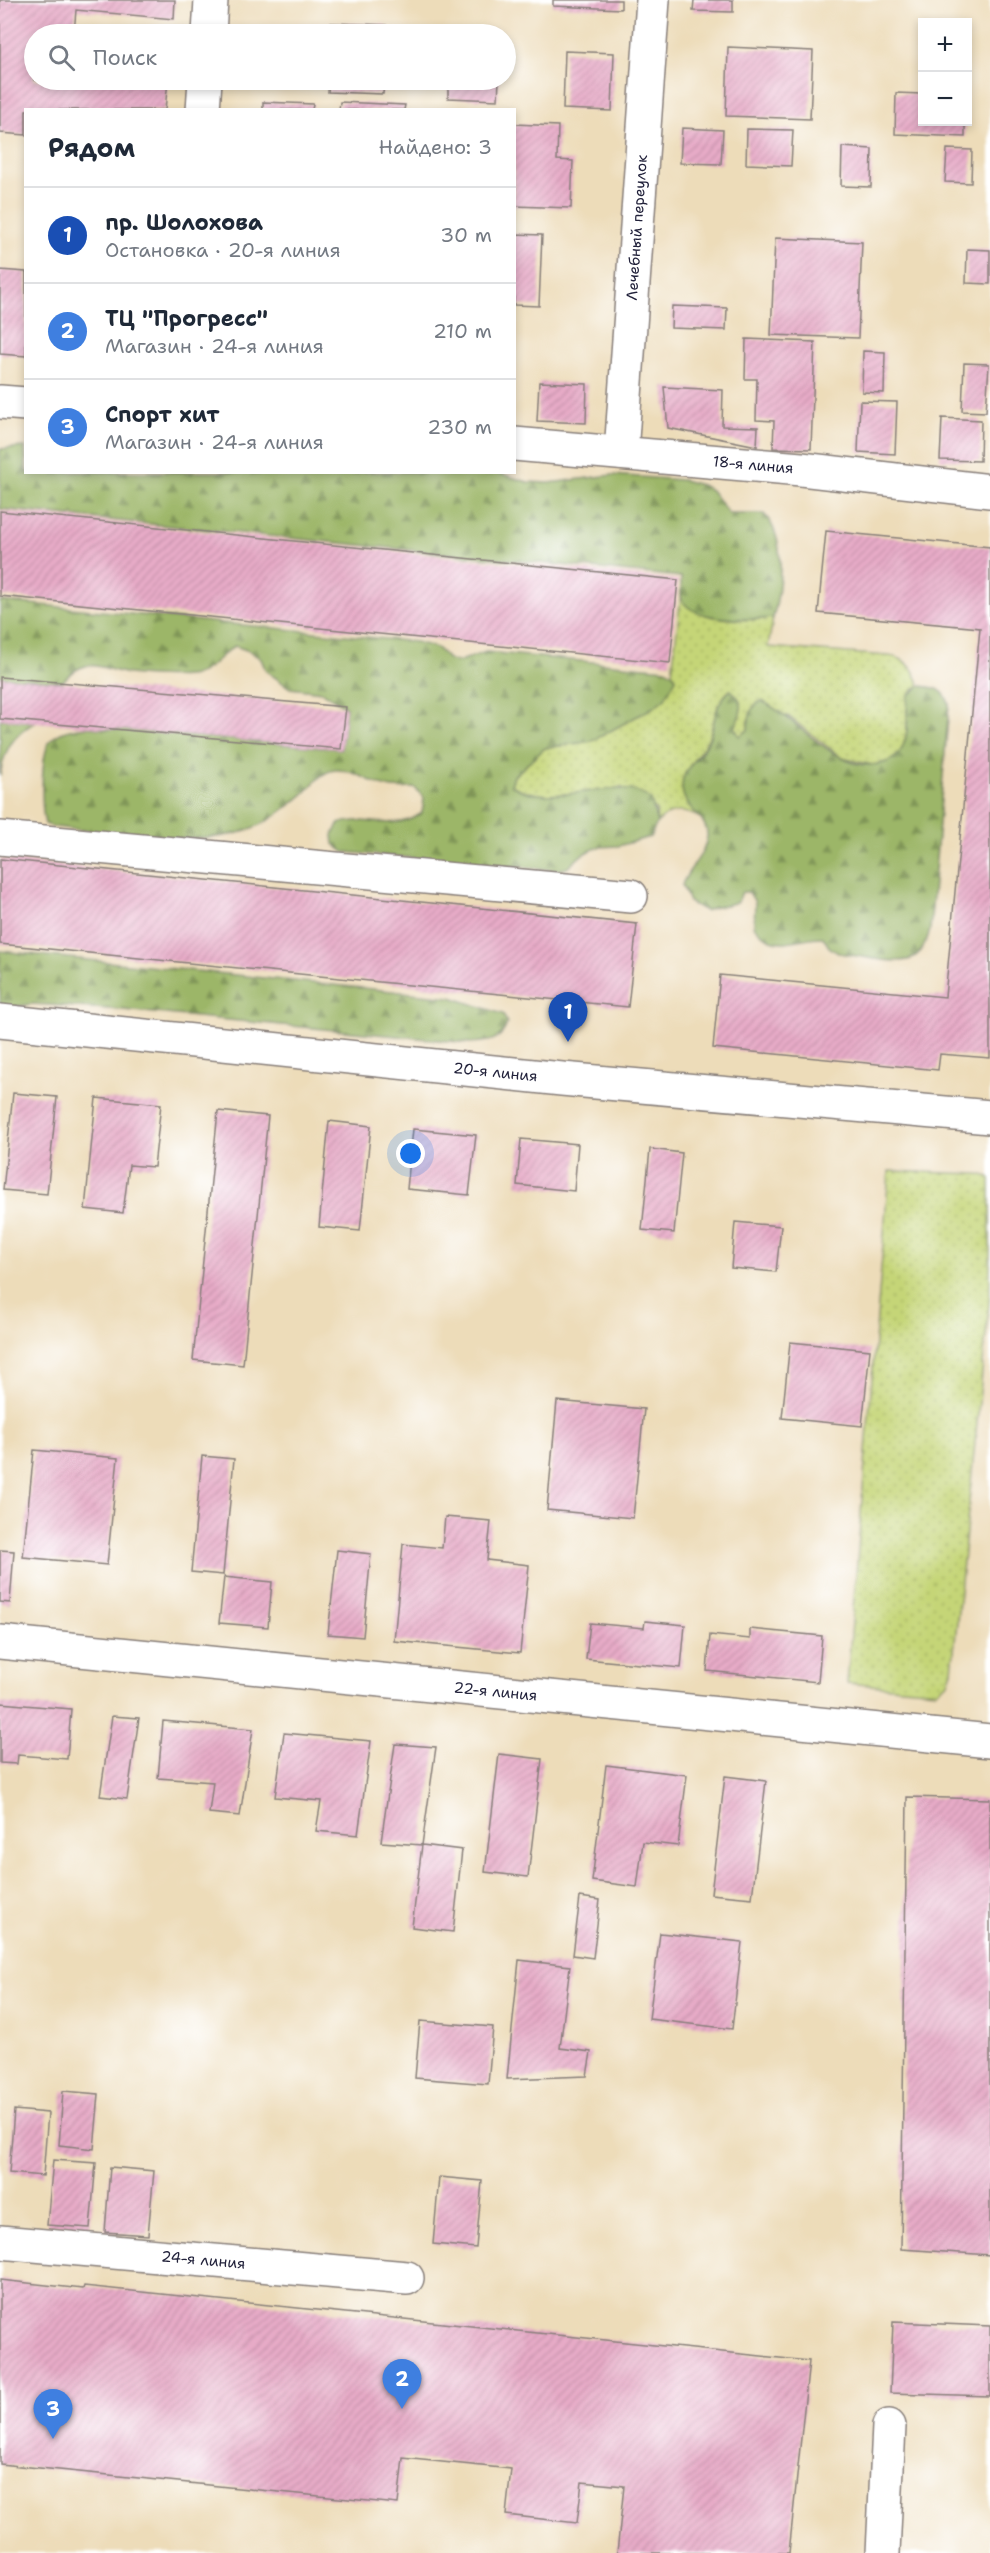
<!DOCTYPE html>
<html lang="ru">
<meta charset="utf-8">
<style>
body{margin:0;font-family:"Shantell Sans",sans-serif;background:#f2f2f3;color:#1f2937}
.controls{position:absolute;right:18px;top:18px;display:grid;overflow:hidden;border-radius:0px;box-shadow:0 3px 9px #0003}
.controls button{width:54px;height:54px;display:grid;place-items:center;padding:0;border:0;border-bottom:2px solid #e0e1e3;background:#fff;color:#1f2937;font:30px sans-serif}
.you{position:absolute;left:411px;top:1154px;width:21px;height:21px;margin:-15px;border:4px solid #fff;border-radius:50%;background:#1a73e8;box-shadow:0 0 0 9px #1a73e833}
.badge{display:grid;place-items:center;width:39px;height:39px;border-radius:50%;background:#b45309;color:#fff;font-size:20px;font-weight:700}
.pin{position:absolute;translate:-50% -50px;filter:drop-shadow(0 2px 3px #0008)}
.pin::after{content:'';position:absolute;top:32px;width:21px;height:18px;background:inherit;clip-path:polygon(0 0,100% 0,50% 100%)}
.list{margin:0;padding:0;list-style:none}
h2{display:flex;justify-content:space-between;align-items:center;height:78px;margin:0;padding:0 24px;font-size:26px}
h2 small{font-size:20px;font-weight:400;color:#747a83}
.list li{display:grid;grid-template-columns:39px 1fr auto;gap:18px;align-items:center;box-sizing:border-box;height:96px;padding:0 24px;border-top:2px solid #e0e1e3}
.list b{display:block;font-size:22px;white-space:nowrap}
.list p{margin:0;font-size:20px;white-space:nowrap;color:#747a83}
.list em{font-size:20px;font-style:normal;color:#747a83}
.icon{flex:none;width:33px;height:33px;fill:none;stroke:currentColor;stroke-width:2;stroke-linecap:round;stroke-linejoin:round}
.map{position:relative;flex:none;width:990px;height:2553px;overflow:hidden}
.search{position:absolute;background:#fff;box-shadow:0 3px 9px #0003;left:24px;top:24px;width:492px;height:66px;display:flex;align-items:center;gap:15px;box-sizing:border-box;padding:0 21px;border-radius:33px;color:#747a83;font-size:22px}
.panel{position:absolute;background:#fff;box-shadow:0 3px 9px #0003;left:24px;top:108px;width:492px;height:366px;border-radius:0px}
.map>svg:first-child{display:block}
.grass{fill:url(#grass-dots);stroke:#747c59;stroke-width:1.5}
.forest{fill:url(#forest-firs);stroke:#5f6c52;stroke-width:1.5}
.building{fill:url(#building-hatch)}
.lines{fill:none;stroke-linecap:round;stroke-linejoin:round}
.minor-casing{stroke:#887f7a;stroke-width:36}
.minor{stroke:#fff;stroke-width:33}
.labels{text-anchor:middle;stroke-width:5;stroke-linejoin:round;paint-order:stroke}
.street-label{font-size:15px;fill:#22223b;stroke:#fff}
</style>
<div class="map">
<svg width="990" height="2553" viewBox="0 0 990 2553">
<defs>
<pattern id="grass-dots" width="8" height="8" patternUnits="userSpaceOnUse" patternTransform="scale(1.5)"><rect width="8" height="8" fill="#c5d577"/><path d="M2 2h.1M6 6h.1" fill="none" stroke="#a9b768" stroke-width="1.8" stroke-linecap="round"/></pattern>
<pattern id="forest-firs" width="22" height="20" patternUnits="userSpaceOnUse" patternTransform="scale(1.5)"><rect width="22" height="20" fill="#9cb668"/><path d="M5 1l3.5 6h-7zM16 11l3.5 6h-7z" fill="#7f9457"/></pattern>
<pattern id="building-hatch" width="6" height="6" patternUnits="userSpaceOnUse" patternTransform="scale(1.5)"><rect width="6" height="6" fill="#e7abc7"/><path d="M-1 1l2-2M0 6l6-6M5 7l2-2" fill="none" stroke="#c693ac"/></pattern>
</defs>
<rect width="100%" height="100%" fill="#fff"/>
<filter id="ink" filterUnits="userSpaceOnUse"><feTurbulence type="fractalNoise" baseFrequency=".0167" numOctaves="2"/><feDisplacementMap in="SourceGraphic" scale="12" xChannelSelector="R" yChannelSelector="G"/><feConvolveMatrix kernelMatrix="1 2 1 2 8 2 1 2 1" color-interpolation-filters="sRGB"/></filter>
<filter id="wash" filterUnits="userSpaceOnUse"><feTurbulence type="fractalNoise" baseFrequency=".008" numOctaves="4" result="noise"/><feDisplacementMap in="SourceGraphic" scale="24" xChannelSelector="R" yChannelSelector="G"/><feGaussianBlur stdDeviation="1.35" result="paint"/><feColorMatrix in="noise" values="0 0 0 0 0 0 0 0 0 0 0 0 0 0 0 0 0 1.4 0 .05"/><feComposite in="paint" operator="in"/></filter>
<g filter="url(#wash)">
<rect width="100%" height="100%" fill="#eddcb9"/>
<path class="grass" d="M681,595C690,623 749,621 773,618L768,647L889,656C907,658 914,669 920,686L913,689L907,709V732L903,748L896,758L886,762L873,765L842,758L788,716L748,720V730L739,736L735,728C741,710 747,704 730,690C714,704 716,720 708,739C705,747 699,751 695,758C677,782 678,798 701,818C684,810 671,808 657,823L656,810L621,787C588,793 542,804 511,785L514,776L545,748L592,741L654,707L676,678L672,673Z
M889,1171L979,1174L990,1177V1294L952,1671L948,1682L936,1691L847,1683Z"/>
<path class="forest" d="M25,447L26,472H494L528,482L549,483L612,475L683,480L701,485L711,490L729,514H764C787,538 781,588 773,618C753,620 693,622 682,600C679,593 682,584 681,577L0,509V449Z
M0,601L416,642L437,648L448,659L457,662L486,652L666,669L672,673L676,678L665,698L654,707L592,741L545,748L514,776L511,785C554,812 620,771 651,800L657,823L650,837L618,846L598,847L583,854L567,868L556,870L344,852L334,844L333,835L338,824C360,816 382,827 405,821C411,820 417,816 422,813L424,798L415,788C408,788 400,789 392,788C373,786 356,769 336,770C319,771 312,788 300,797C285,809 269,822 250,829C201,849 108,832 54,827L45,824C41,808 40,752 51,740C59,731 76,728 87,727L341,749L346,707L322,692L290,688L266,671L261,659L249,651L235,646C221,654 210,671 194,675C180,678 143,676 129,674C99,669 88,654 62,682L0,677Z
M920,686C936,688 945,688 949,705L930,930C927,940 923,952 913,958C899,966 855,955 838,953L829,947L823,937C806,936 786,947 769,939C764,937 758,930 754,926L755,902L749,892H742L738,902C726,906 716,905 705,911L689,902L682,885C688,868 705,856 707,837C709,818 687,811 683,794C678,772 694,763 705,747C718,727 709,708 731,690C747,704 741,710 735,728L739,736L748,730C748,718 750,705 762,701C791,716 813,743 842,758C861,768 894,769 903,746C910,730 906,713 908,696Z
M0,719L35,722C12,736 4,750 0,776Z
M0,951L451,997L503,1014L507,1023C502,1042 487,1042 470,1043L123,1010L32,1004L0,1009Z"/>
<g id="blocks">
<path class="building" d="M0,0H175L174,19L76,10L74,34H34V80H168L165,110H26V135L0,133Z
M553,0H621V9L553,6Z
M694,0H733V12L693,11Z
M331,23L386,25V34H330Z
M728,47L813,51L810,119L726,116Z
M565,51L614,53L612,111L563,109Z
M329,80H384L383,94L328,92Z
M448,80H499L498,100L448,98Z
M896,93L922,94V122H965V137L895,134Z
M263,102L313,104L312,110H263Z
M340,102L405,105L404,110H339Z
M514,124L558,126L557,160L573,161L571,208L514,206Z
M682,128L723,130L721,164L680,163Z
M747,129L793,130L791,166L746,164Z
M842,147L872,149L871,187L841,186Z
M947,149L972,150L971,183L945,182Z
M514,234L542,235L539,306L514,305Z
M775,238L862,242L858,338L771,335Z
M967,249L990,250V284L966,283Z
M0,270L26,272V356L0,354Z
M672,306L727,308L726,330L671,328Z
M746,339L815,342L811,449L773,448L774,421L756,420L757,379H745Z
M863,351L885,352L884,393L862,392Z
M964,363L989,364L986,412L962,411Z
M539,382L587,384L586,423L537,421Z
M664,387L723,390L722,426L758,427L757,446L668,428Z
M860,401L897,402L895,454L858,452Z
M942,418L981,420L980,461L940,460Z
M0,511L678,580L670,663L0,596Z
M826,531L990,547V1058L940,1054L938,1070L713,1048L720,975L945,997L980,628L818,613Z
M0,677L346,707L341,749L0,719Z
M0,859L637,924L628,1007L0,944Z
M13,1093L57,1097L47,1194L3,1190Z
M96,1098L161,1104L154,1167L129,1165L123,1213L85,1209Z
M218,1111L268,1116L243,1365L193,1360Z
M329,1121L371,1126L360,1231L319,1227Z
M413,1129L476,1135L469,1195L407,1189Z
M521,1139L578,1144L574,1191L517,1185Z
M650,1149L682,1153L674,1233L642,1230Z
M735,1222L781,1226L776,1272L731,1268Z
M790,1342L870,1350L862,1426L782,1418Z
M557,1401L644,1409L633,1518L547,1510Z
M34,1450L118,1458L107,1565L23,1557Z
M202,1456L234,1459L223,1575L191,1572Z
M445,1517L491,1521L487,1560L529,1565L520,1653L394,1641L403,1544L442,1548Z
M0,1550L14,1551L10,1603L0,1602Z
M337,1550L371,1554L363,1637L328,1634Z
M224,1577L272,1582L268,1627L219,1623Z
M645,1621L685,1625L681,1668L586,1659L590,1623L644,1628Z
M750,1629L822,1636L818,1682L707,1671L710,1635L750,1639Z
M0,1703L71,1709L67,1759L18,1755L17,1764L0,1763Z
M112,1716L139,1718L127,1799L100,1796Z
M163,1721L253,1729L240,1816L209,1813L213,1782L158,1778Z
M284,1733L371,1741L358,1835L316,1831L321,1801L275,1797Z
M395,1744L436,1747L422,1845L381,1842Z
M499,1754L542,1759L528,1877L485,1872Z
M606,1765L687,1775L678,1846L643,1842L637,1887L592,1881Z
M725,1776L766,1781L752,1898L711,1894Z
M907,1797L990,1799V2255L901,2249Z
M422,1845L462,1850L453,1932L412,1927Z
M580,1897L600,1900L593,1958L573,1955Z
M660,1933L742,1942L732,2029L649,2019Z
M519,1960L570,1966L560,2048L591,2052L587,2076L507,2079Z
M420,2021L493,2027L488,2084L415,2078Z
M63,2091L99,2094L94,2149L59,2145Z
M14,2110L48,2113L43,2176L9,2173Z
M53,2160L96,2163L90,2228L47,2225Z
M110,2167L154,2171L148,2235L105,2232Z
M439,2177L482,2181L476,2248L433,2244Z
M0,2280L83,2289L84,2286L809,2361L789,2553H617L624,2486L582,2482L577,2523L506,2515L511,2469L403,2458L398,2504L0,2464Z
M893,2322L990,2326V2396L890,2393Z"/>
</g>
</g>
<g filter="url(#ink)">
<use href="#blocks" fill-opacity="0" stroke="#887f7a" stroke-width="1.5"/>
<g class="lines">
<g class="minor-casing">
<g id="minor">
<path d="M209,34L211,0"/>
<path d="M203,110L205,80"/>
<path d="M0,402L26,404"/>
<path id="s1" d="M514,444L801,469L990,491"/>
<path id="s2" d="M621,453L653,0"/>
<path d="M0,838L631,896"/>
<path id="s3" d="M0,1021L562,1079L990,1117"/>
<path id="s4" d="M0,1642L990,1741"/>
<path id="s5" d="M0,2242L407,2278"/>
<path d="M883,2553L889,2426"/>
</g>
</g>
<use href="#minor" class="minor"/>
</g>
</g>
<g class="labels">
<g class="street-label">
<text dy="5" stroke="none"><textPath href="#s2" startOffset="226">Лечебный переулок</textPath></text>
<text dy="5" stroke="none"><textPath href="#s1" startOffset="240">18-я линия</textPath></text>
<text dy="5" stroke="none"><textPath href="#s3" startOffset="498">20-я линия</textPath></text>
<text dy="5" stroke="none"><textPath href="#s4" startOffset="498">22-я линия</textPath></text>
<text dy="5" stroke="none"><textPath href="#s5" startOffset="204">24-я линия</textPath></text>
</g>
</g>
</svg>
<div class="controls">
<button>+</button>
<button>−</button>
</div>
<div class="you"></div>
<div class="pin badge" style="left:568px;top:1042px;background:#1a4fb4">1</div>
<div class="pin badge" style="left:402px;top:2409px;background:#3f7fe0">2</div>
<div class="pin badge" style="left:53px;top:2439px;background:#3f7fe0">3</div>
<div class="search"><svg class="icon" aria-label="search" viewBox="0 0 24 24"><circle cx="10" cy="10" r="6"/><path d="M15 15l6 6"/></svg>Поиск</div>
<section class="panel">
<h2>Рядом<small>Найдено: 3</small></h2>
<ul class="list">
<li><span class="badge" style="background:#1a4fb4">1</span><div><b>пр. Шолохова</b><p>Остановка · 20-я линия</p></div><em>30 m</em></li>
<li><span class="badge" style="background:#3f7fe0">2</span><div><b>ТЦ &quot;Прогресс&quot;</b><p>Магазин · 24-я линия</p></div><em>210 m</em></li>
<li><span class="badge" style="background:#3f7fe0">3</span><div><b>Спорт хит</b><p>Магазин · 24-я линия</p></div><em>230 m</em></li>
</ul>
</section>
</div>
